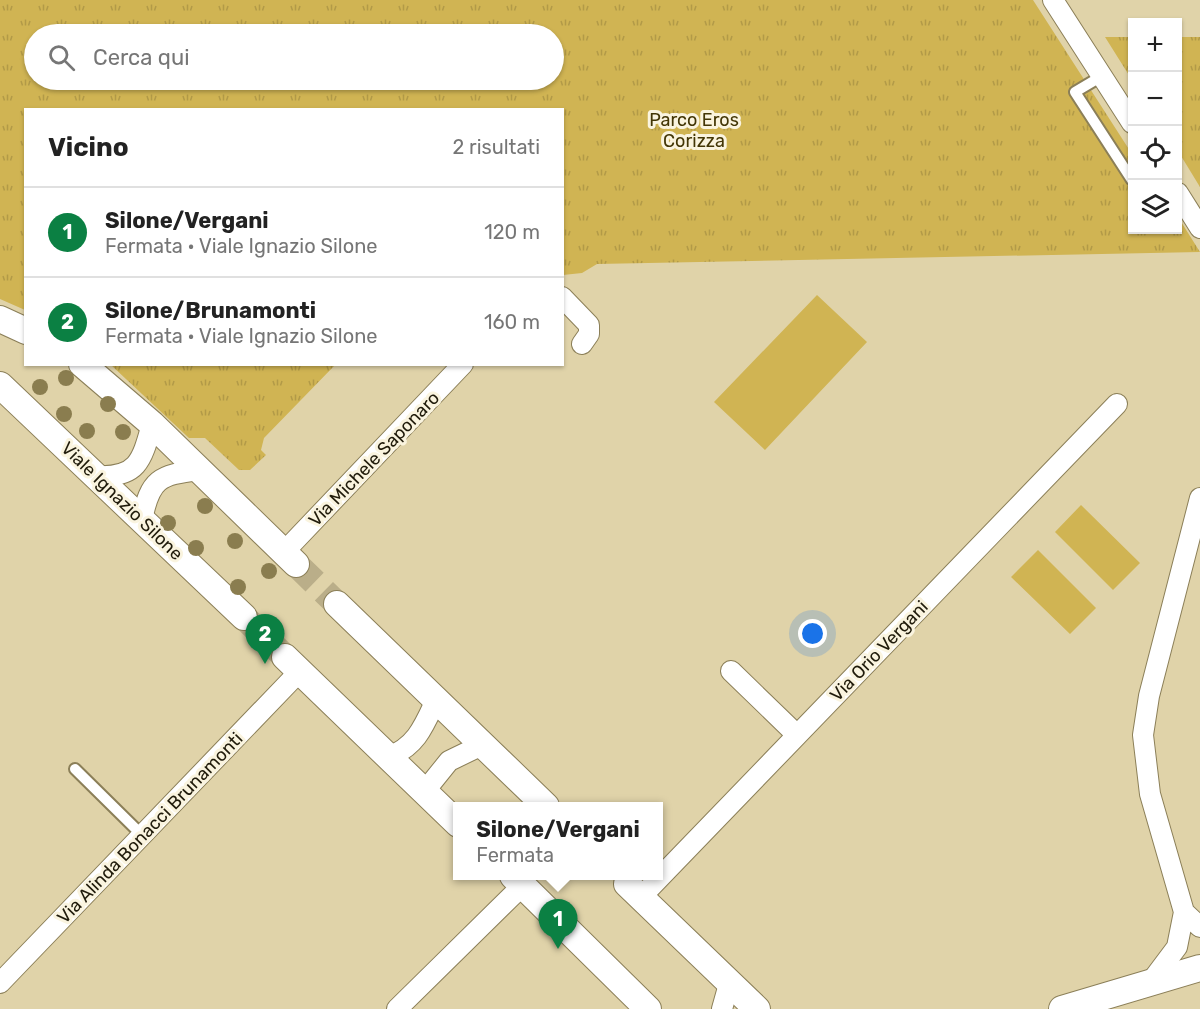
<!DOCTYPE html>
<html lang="it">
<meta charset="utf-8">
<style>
body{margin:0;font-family:Rubik,sans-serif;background:#f6f6f6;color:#222}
.controls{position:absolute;right:18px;top:18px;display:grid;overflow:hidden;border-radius:0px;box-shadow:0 2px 4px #0004}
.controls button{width:54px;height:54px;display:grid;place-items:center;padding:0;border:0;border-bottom:2px solid #e0e0e0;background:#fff;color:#222;font:30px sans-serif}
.you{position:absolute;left:813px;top:634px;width:21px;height:21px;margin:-15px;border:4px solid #fff;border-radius:50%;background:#1a73e8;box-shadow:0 0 0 9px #1a73e833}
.badge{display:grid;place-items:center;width:39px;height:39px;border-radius:50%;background:#0b8043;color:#fff;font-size:20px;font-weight:700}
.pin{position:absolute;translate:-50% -50px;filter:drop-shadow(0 2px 3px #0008)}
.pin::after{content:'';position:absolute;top:32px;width:21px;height:18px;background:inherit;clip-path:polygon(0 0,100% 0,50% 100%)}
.popup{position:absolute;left:453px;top:802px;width:210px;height:78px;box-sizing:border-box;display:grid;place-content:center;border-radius:0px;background:#fff;filter:drop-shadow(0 2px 4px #0005);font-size:20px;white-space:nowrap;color:#767676}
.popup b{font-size:22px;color:#222}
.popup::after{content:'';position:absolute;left:50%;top:100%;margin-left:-12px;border:12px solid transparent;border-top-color:#fff}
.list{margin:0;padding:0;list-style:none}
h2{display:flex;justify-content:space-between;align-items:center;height:78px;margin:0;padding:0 24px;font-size:26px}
h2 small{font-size:20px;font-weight:400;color:#767676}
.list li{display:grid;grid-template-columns:39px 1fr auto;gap:18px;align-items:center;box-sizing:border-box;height:90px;padding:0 24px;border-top:2px solid #e0e0e0}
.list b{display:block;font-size:22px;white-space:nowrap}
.list p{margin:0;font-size:20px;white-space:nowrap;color:#767676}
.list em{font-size:20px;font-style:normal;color:#767676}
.icon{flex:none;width:33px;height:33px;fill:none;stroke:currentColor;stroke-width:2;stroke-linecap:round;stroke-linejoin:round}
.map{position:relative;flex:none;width:1200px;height:1009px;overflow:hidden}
.search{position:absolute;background:#fff;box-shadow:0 2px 4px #0004;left:24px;top:24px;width:540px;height:66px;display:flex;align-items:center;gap:15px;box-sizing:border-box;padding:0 21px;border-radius:33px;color:#767676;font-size:22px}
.panel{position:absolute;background:#fff;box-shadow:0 2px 4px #0004;left:24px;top:108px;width:540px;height:258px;border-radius:0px}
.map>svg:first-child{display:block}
.grass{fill:url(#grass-tufts);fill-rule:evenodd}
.pitch{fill:#d0b453}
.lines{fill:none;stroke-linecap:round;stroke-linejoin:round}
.tertiary-tunnel{stroke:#baae89;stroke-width:26;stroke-dasharray:26 13;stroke-linecap:butt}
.service-casing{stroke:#8b7f58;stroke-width:14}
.minor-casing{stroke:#8b7f58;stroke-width:22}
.tertiary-casing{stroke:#8b7f58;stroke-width:28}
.service{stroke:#fff;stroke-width:10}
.minor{stroke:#fff;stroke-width:20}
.tertiary{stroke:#fff;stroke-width:26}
.tree{fill:#8a7d4f}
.labels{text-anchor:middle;stroke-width:6;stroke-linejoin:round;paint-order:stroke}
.park-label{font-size:18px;fill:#433605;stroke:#faf4df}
.street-label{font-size:18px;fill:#201b0b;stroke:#faf4df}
</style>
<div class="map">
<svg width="1200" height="1009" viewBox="0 0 1200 1009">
<defs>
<pattern id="grass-tufts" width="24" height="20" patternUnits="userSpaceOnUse" patternTransform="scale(1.5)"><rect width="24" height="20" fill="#d0b453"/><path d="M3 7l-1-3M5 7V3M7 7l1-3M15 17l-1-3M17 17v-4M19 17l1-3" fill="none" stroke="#b29a47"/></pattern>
</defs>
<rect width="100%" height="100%" fill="#e0d3a9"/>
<path class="grass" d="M0,0H1033L1132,154V230H1178V217L1200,252L597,264L582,273L563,275L562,110H26L25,310L0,299ZM34,34H554V80H34Z
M1105,37H1132V80Z
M1178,37H1200V187L1178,151Z
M111,365H335L264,438L261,450L266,455L250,470H239L205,438H189Z"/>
<path class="pitch" d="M817,295L867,342L765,450L714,402Z
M1081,505L1140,563L1113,590L1055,532Z
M1038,550L1096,608L1070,634L1011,577Z"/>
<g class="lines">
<path class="tertiary-tunnel" d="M296,564L337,604
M244,617L285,657"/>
<g class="service-casing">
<path id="service" d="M1102,76L1075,92L1132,180
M75,769L142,835"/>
</g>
<g class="minor-casing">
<path id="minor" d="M1053,0L1132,123
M1178,193L1200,228
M562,297L589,325V334L582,344
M97,476C138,478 142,460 152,424
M142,520C150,479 159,475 199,470
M284,552L463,364
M731,671L797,735
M388,757C416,747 424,726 436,700
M424,792L449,761L482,745
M641,897L1117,404
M1184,912L1200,927
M0,983L299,672
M1150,983L1177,947L1184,912L1150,794L1143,735L1149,696L1200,498
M397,1009L523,885
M722,1009L729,984"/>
</g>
<g class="tertiary-casing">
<path id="tertiary" d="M0,319L26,331
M82,364L152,424L296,564
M0,385L244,617
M337,604L546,806
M285,657L458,824
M513,876L648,1009
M627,884L757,1009
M1062,1009L1200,968"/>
</g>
<use href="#service" class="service"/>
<use href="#minor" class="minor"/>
<use href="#tertiary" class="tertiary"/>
</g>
<g class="tree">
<circle cx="66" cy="378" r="8"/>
<circle cx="40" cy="387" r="8"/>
<circle cx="108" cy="404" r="8"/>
<circle cx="64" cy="414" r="8"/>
<circle cx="87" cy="431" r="8"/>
<circle cx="123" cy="432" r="8"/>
<circle cx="205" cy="506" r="8"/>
<circle cx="168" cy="523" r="8"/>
<circle cx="235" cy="541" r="8"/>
<circle cx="196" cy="548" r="8"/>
<circle cx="269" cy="571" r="8"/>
<circle cx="238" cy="587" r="8"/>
</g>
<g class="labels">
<g class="park-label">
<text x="694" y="126">Parco Eros<tspan x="694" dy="21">Corizza</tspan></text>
</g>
<g class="street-label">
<text transform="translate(374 459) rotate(-46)" y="6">Via Michele Saponaro</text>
<text transform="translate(122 501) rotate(44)" y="6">Viale Ignazio Silone</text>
<text transform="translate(879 651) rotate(-46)" y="6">Via Orio Vergani</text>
<text transform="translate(150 828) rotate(-46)" y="6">Via Alinda Bonacci Brunamonti</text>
</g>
</g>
</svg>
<div class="controls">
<button>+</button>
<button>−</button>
<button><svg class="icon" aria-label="locate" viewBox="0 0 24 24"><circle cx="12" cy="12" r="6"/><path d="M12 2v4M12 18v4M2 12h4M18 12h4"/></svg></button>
<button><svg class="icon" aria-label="layers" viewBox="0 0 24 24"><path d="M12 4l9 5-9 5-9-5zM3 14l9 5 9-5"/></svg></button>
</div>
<div class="you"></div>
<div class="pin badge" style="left:558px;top:949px">1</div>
<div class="popup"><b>Silone/Vergani</b>Fermata</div>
<div class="pin badge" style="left:265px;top:664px">2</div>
<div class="search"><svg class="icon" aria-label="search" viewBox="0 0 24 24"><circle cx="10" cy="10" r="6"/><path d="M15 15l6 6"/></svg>Cerca qui</div>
<section class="panel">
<h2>Vicino<small>2 risultati</small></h2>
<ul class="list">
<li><span class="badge">1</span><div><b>Silone/Vergani</b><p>Fermata · Viale Ignazio Silone</p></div><em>120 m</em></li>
<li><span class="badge">2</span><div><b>Silone/Brunamonti</b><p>Fermata · Viale Ignazio Silone</p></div><em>160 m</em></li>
</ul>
</section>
</div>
